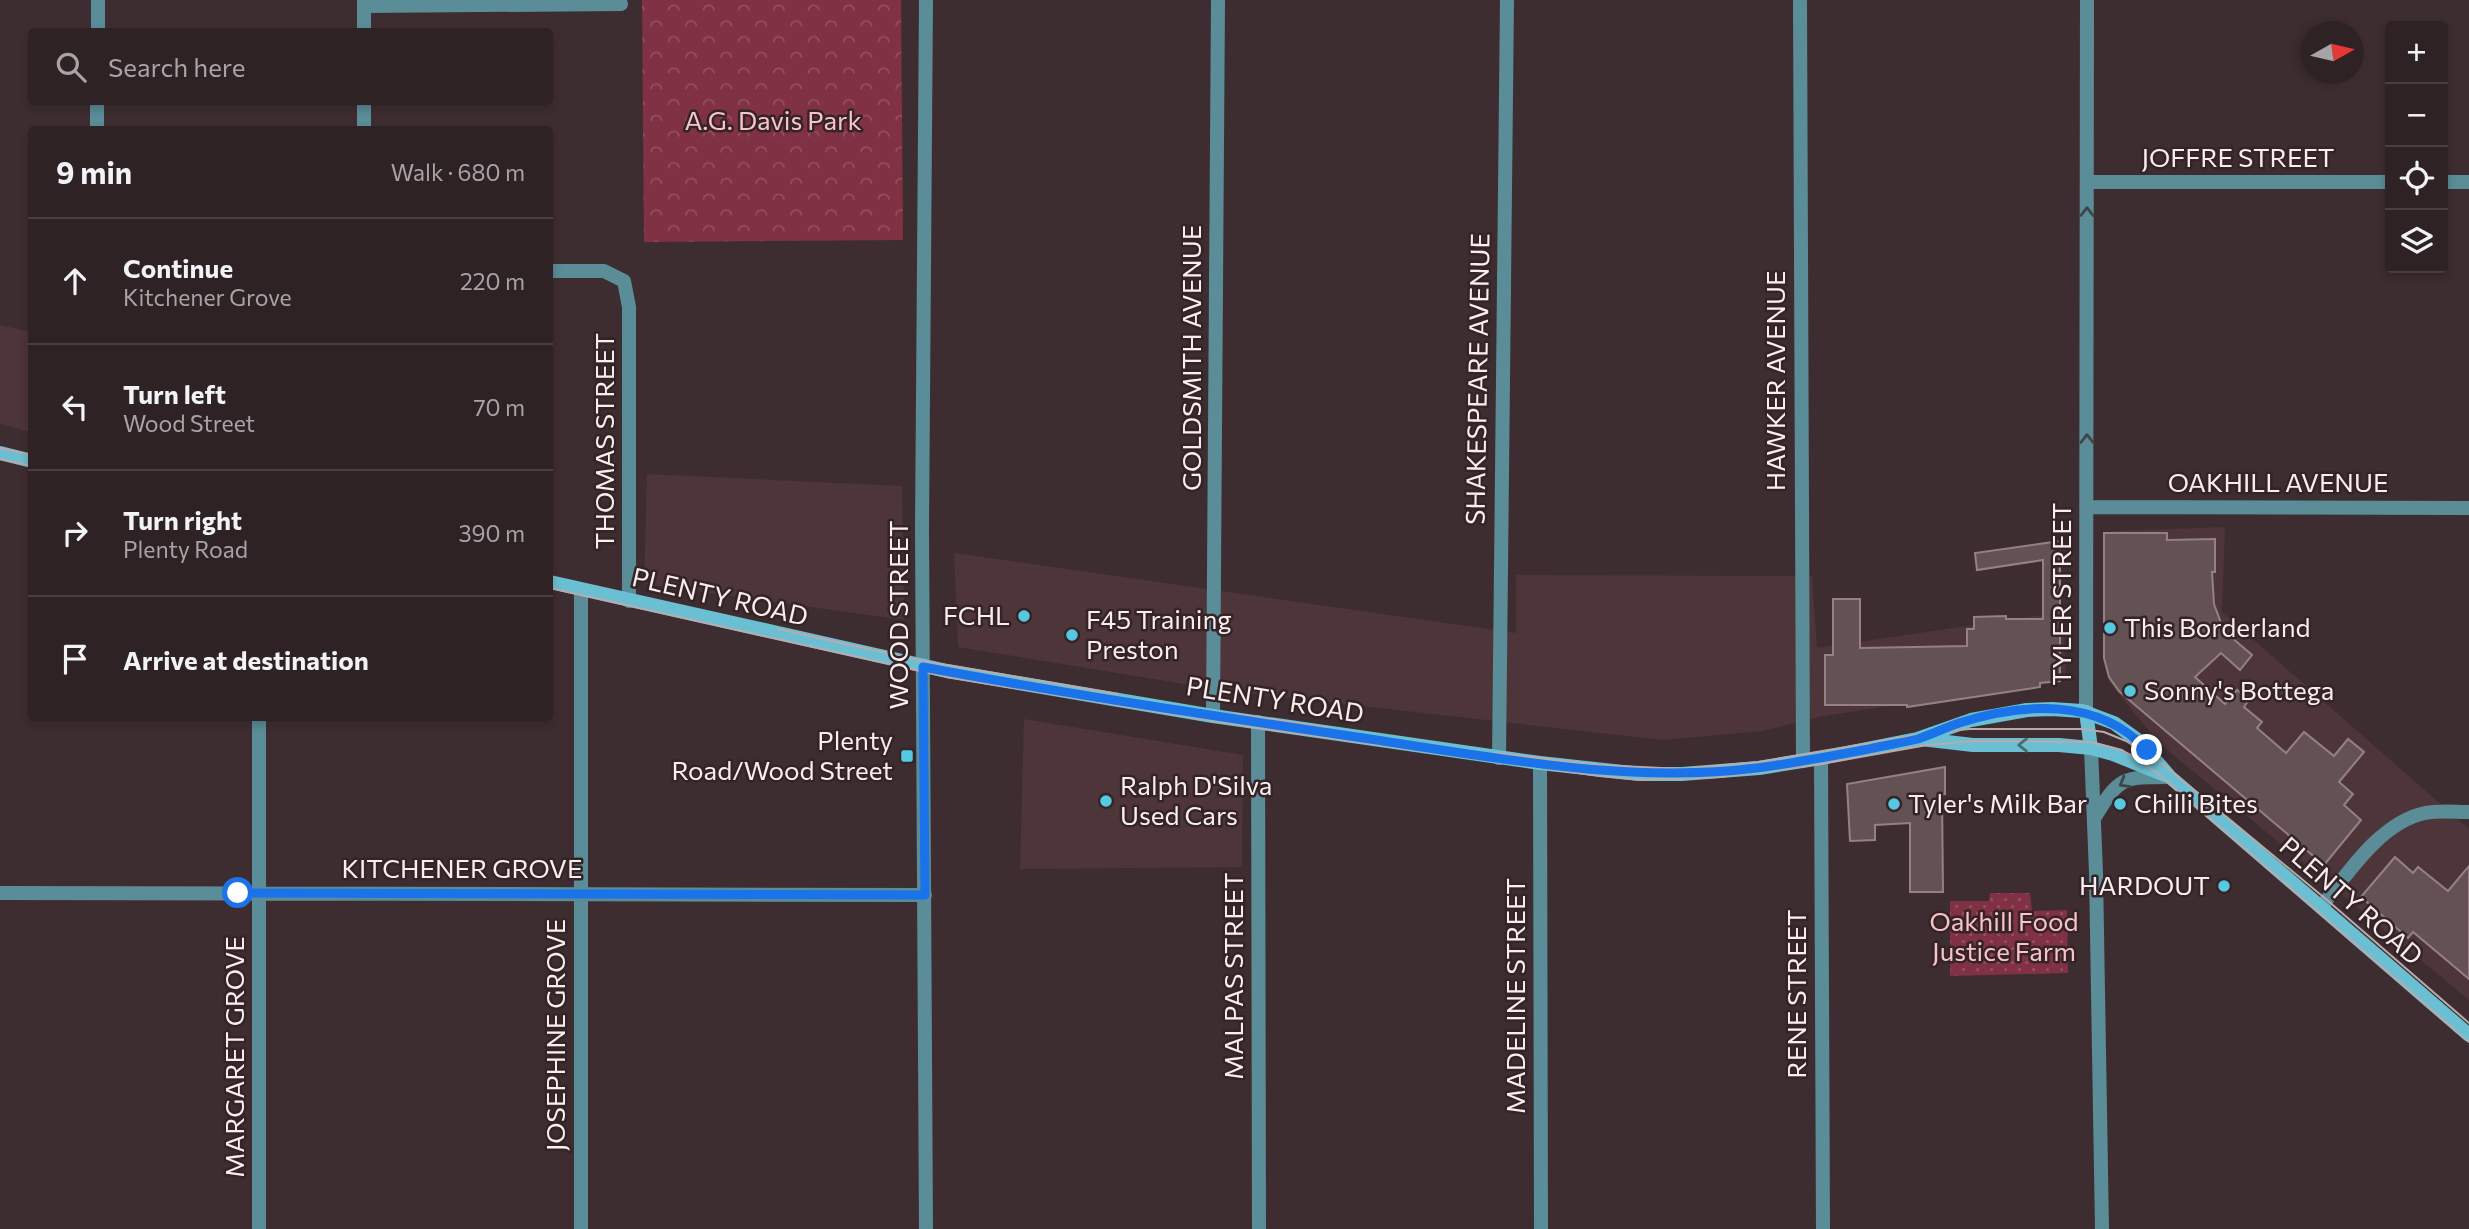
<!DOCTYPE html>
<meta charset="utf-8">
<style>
body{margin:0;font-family:Commissioner,sans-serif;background:#3a2f31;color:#f1f3f6}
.controls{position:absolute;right:21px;top:21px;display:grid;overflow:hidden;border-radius:7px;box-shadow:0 4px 10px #0003}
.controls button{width:63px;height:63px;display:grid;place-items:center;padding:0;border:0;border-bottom:2px solid #493f41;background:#2e2224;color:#f1f3f6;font:35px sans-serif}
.compass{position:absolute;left:2301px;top:21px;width:63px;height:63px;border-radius:50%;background:#2e2224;box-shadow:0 4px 10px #0003;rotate:82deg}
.stop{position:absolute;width:21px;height:21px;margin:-16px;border:5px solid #1a73e8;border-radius:50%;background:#fff}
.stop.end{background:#1a73e8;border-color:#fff;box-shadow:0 2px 7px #0008}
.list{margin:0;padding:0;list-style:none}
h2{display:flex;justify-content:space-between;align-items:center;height:91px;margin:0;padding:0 28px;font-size:30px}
h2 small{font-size:23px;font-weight:400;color:#a7a4a6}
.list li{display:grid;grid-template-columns:46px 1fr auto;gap:21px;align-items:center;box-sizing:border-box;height:126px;padding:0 28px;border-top:2px solid #493f41}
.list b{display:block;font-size:26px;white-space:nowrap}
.list p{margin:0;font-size:23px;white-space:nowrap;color:#a7a4a6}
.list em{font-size:23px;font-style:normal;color:#a7a4a6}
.icon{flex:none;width:38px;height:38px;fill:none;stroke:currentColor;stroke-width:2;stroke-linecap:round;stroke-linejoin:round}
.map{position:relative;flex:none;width:2469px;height:1229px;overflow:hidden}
.search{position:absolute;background:#2e2224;box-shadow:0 4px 10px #0003;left:28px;top:28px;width:525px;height:77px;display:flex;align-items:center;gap:18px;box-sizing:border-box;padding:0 24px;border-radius:7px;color:#a7a4a6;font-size:26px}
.panel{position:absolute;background:#2e2224;box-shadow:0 4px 10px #0003;left:28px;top:126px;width:525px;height:595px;border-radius:7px}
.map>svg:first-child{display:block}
.built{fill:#4d3539}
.park{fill:url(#park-crowns)}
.garden{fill:url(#garden-dots)}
.building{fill:#635153;stroke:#958183;stroke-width:2}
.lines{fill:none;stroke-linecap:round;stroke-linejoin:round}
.minor{stroke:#5a8d98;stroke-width:14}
.tertiary{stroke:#5a8d98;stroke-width:14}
.secondary{stroke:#6bbfd2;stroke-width:14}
.tram{stroke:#b9abad;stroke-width:2}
.oneway{stroke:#3f4448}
.oneway2{stroke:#4d6a73}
.route{stroke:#1a73e8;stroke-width:9}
.poi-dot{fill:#56c9e1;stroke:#342426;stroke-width:2.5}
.labels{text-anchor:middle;stroke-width:5;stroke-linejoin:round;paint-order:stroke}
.park-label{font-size:26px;fill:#f9c3cb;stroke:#342426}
.street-label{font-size:26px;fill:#f9edef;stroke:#342426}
.poi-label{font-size:26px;fill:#f9edef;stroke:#342426;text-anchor:start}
</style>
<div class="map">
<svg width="2469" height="1229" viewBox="0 0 2469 1229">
<defs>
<pattern id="park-crowns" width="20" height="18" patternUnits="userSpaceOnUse" patternTransform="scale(1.75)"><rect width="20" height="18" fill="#803143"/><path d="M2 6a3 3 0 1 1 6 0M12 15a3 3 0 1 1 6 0" fill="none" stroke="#934f5e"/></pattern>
<pattern id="garden-dots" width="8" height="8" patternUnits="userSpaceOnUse" patternTransform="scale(1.75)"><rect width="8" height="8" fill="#803143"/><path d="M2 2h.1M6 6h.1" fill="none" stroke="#934f5e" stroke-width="1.8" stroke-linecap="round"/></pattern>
</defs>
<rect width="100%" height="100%" fill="#3e2d30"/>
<path class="built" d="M0,325L31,332V432L0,424Z
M647,474L902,486L904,620L644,584Z
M2225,527L2222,612L2469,829V1000L2159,743L2109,682L2113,531Z
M954,553L1516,633V575L1812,576L1817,648L2063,612L2066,678L1819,717L1763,731L1663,740L1227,691L958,647Z
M1024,719L1243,755L1242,867L1020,869Z"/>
<path class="park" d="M642,0H901L903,240L644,242Z"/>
<path class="garden" d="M1990,893H2030L2032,911L2067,910L2068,973L1950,976V901H1989Z"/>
<path class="building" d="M2104,533H2167V540L2215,539V572H2212L2214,604L2224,631L2252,655L2240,670L2221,653L2195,677L2225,704L2237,690L2249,700L2244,707L2262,722L2257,728L2286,753L2304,732L2334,756L2348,739L2364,752L2339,782L2353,794L2344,805L2361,820L2324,865L2135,705L2119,691L2109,677L2104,658Z
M2060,541V681L2040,683V687L1907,707V705H1825V655H1833V599H1860V648L1967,646V629H1974V617L2006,616V619H2043V560L1977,570L1975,553Z
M1945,767V794L1942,795L1943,892H1910V823L1875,825V840L1850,841L1847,784Z
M2395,857L2413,873L2418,867L2448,891L2469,866V979L2413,932L2408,938L2361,897Z"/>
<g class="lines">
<path class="minor" d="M1800,0L1803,761
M364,6L621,4
M98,32V0
M364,32V0
M97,130V102
M364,130V102
M2087,182H2390
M2443,182H2469
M550,271H604L624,281L629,307V601
M2087,507L2469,508
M2086,712L2087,0
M1213,716L1218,0
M1258,722L1259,1229
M2091,748L2096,873L2102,1229
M1499,758L1507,0
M1821,758L1823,1229
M1540,763L1541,1229
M2095,817C2119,777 2123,777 2168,777
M0,893L925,895
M2322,906C2348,873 2381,822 2425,813C2440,810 2455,812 2469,812
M259,1229V718
M581,1229V590"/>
<path class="tertiary" d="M926,1229L922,529L926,0"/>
<path class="secondary" d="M0,453L32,461
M550,582L947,671L1213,716L1540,763L1641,774H1682L1759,768L1821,758L1917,739L1971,720L2027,710L2052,709L2082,711L2114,723L2139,741L2170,777L2469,1035
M2086,712L2091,748
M1921,739L1973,745H2059L2091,748L2113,754L2165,775"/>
<path class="tram" d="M0,448L32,455
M0,459L32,466
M550,588L947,677L1258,728L1599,776L1640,780L1720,777L1821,764L1927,745L1973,741L2090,742L2122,750L2156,772L2469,1042
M778,629L923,661L1118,694
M1236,714L1329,728
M1495,753L1600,765L1682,769L1758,762L1935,732L1970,729H2082L2104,732L2126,741L2164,765L2327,900L2469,1023"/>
</g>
<defs><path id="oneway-chevron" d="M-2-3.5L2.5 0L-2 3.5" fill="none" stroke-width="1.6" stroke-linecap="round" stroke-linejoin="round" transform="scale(1.75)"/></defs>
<g class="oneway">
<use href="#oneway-chevron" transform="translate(2087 212) rotate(-90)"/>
<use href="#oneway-chevron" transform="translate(2087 439) rotate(-90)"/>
<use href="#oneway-chevron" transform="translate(2124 783) rotate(150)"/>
</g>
<use class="oneway2" href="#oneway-chevron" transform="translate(2023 745) rotate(-180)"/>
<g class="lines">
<path class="route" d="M238,893L925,895L923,667C1072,695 1221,717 1370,739C1498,758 1627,784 1757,768C1795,763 1832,756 1869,749C1885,745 1902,743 1918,739C1932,734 1945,728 1959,723C2023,703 2098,697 2147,750"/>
</g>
<g class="poi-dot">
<circle cx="1024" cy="616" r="7"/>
<circle cx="2110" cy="628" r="7"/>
<circle cx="1072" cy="635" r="7"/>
<circle cx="2130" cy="691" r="7"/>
<rect x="900" y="749" width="14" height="14" rx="3.5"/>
<circle cx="1106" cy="801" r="7"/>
<circle cx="1894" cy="804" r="7"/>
<circle cx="2120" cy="804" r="7"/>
<circle cx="2224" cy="886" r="7"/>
</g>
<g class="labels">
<g class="park-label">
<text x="773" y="130">A.G. Davis Park</text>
<text x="2004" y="931">Oakhill Food<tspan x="2004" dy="30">Justice Farm</tspan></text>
</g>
<g class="street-label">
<text x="2238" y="167">JOFFRE STREET</text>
<text transform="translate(1192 358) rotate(-90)" y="9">GOLDSMITH AVENUE</text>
<text transform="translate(1478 379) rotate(-89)" y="9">SHAKESPEARE AVENUE</text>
<text transform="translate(1776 381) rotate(-90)" y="9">HAWKER AVENUE</text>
<text transform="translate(605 441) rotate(-90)" y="9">THOMAS STREET</text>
<text x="2278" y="492">OAKHILL AVENUE</text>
<text transform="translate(2062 594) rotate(-90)" y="9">TYLER STREET</text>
<text transform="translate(720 597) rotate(13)" y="9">PLENTY ROAD</text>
<text transform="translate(899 615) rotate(-90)" y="9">WOOD STREET</text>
<text transform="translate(1275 700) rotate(9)" y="9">PLENTY ROAD</text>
<text x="462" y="878">KITCHENER GROVE</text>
<text transform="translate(2351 901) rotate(41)" y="9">PLENTY ROAD</text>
<text transform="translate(1234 976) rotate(-90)" y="9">MALPAS STREET</text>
<text transform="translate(1797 994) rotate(-90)" y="9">RENE STREET</text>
<text transform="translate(1516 996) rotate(-90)" y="9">MADELINE STREET</text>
<text transform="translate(556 1035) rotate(-90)" y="9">JOSEPHINE GROVE</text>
<text transform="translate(235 1057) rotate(-90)" y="9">MARGARET GROVE</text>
</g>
<g class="poi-label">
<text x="1010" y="625" text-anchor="end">FCHL</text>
<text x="1086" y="629">F45 Training<tspan x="1086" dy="30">Preston</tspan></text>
<text x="2124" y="637">This Borderland</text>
<text x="2144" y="700">Sonny's Bottega</text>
<text x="893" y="750" text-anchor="end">Plenty<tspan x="893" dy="30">Road/Wood Street</tspan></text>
<text x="1120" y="795">Ralph D'Silva<tspan x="1120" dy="30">Used Cars</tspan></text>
<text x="1908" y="813">Tyler's Milk Bar</text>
<text x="2134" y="813">Chilli Bites</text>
<text x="2210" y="895" text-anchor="end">HARDOUT</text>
</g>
</g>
</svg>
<div class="controls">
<button>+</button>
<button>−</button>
<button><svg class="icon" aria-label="locate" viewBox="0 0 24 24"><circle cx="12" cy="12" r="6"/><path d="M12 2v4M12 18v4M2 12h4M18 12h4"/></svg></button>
<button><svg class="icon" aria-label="layers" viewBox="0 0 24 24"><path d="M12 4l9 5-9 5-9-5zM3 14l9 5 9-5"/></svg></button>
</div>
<svg class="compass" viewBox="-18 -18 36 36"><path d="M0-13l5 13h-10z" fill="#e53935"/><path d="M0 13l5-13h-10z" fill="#a7a4a6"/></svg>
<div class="stop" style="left:238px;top:893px"></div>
<div class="stop end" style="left:2147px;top:750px"></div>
<div class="search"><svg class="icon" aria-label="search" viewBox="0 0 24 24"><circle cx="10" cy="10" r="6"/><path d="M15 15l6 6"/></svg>Search here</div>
<section class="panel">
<h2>9 min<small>Walk · 680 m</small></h2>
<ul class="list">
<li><svg class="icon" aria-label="ahead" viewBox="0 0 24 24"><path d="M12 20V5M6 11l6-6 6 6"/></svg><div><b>Continue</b><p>Kitchener Grove</p></div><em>220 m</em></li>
<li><svg class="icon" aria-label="left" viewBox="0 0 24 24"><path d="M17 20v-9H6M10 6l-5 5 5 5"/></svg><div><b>Turn left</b><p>Wood Street</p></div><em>70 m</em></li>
<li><svg class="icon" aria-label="right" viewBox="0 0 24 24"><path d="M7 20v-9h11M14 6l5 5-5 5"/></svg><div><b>Turn right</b><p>Plenty Road</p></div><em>390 m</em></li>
<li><svg class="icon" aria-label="arrive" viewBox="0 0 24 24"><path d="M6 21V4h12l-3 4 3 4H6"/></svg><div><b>Arrive at destination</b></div></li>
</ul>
</section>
</div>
